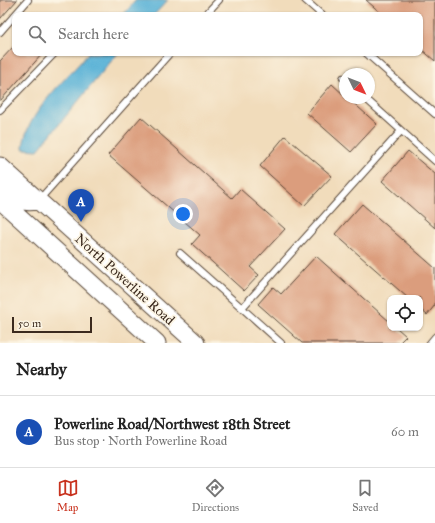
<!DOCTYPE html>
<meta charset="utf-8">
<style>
body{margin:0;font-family:"IM FELL Great Primer",serif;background:#f2f2f2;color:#222}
.controls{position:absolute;right:12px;bottom:12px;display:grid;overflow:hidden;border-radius:8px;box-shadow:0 1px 3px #0004}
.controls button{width:36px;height:36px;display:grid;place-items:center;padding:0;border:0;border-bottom:1px solid #e0e0e0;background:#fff;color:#222;font:20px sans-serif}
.compass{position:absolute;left:339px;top:68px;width:36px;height:36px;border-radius:50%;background:#fff;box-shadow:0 1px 3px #0004;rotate:133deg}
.scale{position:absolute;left:12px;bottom:10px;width:80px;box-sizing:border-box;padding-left:4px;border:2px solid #3b2a1e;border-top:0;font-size:11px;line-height:14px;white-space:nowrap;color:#3b2a1e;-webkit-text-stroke:3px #fcf5e5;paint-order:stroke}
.you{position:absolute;left:183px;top:214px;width:14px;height:14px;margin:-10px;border:3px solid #fff;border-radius:50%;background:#1a73e8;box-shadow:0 0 0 6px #1a73e833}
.badge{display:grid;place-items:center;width:26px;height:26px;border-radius:50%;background:#c8321e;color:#fff;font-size:13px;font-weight:700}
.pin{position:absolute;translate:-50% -33px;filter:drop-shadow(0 1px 2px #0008)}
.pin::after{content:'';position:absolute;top:21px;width:14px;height:12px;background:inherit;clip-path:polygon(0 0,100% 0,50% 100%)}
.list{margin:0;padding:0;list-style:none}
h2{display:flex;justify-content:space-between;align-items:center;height:52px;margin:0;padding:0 16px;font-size:17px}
h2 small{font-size:13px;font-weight:400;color:#767676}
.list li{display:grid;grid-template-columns:26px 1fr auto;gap:12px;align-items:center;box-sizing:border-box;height:72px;padding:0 16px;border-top:1px solid #e0e0e0}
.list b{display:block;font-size:15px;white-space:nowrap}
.list p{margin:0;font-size:13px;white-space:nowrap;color:#767676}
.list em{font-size:13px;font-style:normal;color:#767676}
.icon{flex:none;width:22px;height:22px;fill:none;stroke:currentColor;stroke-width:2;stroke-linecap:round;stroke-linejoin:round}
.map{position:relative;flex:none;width:435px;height:343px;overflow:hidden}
.search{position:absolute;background:#fff;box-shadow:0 1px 3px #0004;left:12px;right:12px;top:12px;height:44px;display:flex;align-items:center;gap:10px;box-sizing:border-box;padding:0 14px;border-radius:8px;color:#767676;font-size:15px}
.sheet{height:124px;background:#fff}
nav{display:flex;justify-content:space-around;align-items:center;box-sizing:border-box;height:56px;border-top:1px solid #e0e0e0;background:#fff;font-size:11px;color:#767676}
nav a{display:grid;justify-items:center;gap:2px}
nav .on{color:#c8321e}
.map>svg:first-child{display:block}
.water{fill:#5ab2d7;stroke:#4a6e7a}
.building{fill:#db9d7d}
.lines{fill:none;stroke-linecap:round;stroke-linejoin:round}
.service-casing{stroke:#564536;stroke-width:8}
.secondary-casing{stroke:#564536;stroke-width:19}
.service{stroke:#fff;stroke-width:6}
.secondary{stroke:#fff;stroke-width:17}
.labels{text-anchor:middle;stroke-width:3.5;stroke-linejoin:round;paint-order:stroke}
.street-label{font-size:14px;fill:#3b2a1e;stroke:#fcf5e5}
</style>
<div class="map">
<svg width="435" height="343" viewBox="0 0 435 343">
<rect width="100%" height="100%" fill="#fcf5e5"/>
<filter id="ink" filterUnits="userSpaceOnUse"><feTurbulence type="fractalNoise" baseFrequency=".025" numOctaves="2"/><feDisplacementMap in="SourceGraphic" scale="8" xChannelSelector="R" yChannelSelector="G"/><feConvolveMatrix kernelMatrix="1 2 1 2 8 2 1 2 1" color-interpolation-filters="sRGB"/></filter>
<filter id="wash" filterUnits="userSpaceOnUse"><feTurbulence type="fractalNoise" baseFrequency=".012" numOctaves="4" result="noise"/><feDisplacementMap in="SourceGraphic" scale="16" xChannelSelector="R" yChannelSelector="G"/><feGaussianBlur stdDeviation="0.9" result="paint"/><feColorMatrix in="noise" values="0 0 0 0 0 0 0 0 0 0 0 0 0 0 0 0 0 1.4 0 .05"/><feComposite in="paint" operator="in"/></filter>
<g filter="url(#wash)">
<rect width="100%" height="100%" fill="#f1dcbb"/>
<path class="water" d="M136,0H168L154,15H123Z
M89,53H118L38,150L23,149C24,115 67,78 89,53Z"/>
<g id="blocks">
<path class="building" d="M0,0H17L0,19Z
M366,0H435V61L420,48V15H383Z
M15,45V53H43L0,101V61Z
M332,84L345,96V98H348L377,124L351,152L307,113Z
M141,117L232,198L240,189L285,229L250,267L259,275L244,291L192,244L200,235L108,155Z
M285,136L332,176L304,206L260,166Z
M408,151L435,174V228L382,181Z
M362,204L435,268V305L427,315L420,309V298H408L335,234Z
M316,256L390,322V328H397L406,336L399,343H302L258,304L273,287L281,294Z"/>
</g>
</g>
<g filter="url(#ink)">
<use href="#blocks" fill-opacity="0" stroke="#564536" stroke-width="1"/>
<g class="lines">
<g class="service-casing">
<path id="service" d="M305,0L322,15
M205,15L219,0
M0,32L28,0
M366,53L435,114
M343,78L345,79
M365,98L435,161
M0,110L55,53
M39,200L170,53
M180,253L242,308
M281,343L242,308L401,131
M430,343L435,337"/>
</g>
<g class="secondary-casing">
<path id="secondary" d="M0,166L196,343
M0,185C15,198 17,204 38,201
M0,200L157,343"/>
</g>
<use href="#service" class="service"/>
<use href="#secondary" class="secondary"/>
</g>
</g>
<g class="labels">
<g class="street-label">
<text transform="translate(125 279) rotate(42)" y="5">North Powerline Road</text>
</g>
</g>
</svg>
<div class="controls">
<button><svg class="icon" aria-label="locate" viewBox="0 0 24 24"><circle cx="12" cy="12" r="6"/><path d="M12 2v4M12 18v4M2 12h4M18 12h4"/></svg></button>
</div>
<svg class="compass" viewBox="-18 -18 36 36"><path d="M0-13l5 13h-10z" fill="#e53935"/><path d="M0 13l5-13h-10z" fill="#767676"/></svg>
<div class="scale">50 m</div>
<div class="you"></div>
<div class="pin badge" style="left:81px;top:222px;background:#1a4fb4">A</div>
<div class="search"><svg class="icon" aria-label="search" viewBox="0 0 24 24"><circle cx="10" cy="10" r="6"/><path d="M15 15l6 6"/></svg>Search here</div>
</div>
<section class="sheet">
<h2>Nearby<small></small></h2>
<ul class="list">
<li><span class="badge" style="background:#1a4fb4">A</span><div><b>Powerline Road/Northwest 18th Street</b><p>Bus stop · North Powerline Road</p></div><em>60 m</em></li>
</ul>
</section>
<nav>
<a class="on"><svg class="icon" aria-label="map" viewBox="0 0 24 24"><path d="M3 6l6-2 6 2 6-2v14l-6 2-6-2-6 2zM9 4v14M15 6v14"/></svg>Map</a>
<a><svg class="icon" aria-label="directions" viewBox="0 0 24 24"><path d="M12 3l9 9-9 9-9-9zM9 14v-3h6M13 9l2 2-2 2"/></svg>Directions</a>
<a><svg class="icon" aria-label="saved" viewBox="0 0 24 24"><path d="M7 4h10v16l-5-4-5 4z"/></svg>Saved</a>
</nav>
